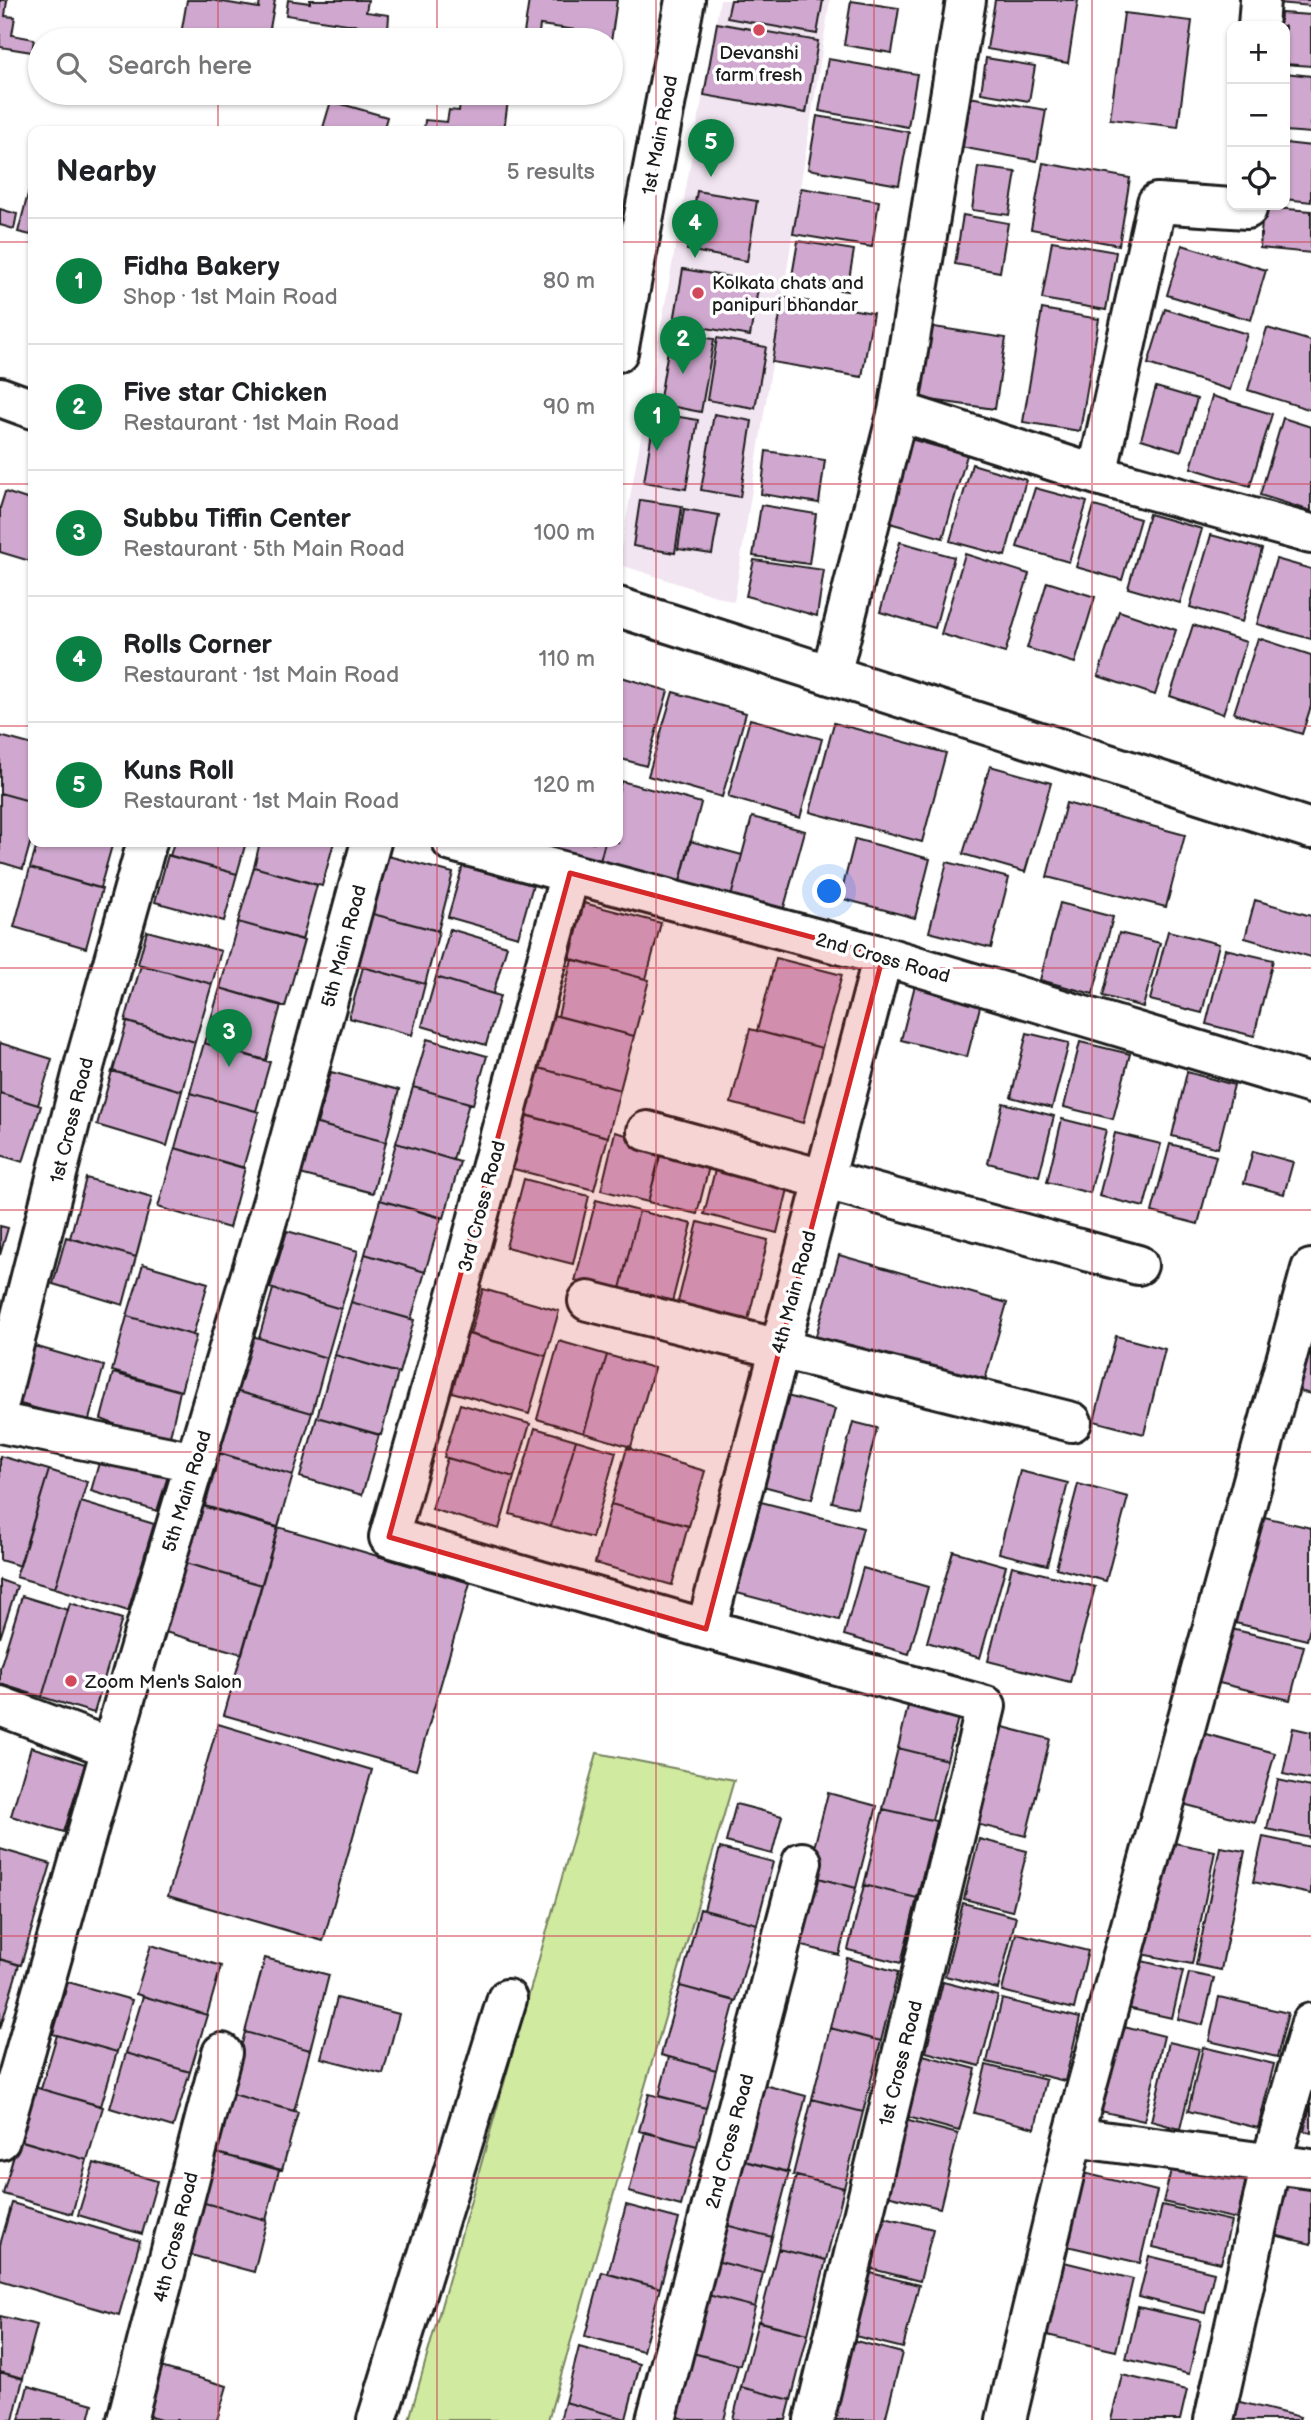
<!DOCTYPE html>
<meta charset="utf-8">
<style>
body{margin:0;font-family:"Balsamiq Sans",sans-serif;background:#f2f2f2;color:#202124}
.controls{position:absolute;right:21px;top:21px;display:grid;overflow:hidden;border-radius:14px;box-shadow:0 2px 5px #0004}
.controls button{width:63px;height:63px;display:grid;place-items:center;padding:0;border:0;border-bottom:2px solid #e0e0e0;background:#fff;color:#202124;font:35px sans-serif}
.you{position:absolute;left:830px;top:892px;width:24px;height:24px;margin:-18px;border:5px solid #fff;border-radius:50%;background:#1a73e8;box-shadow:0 0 0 10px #1a73e833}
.badge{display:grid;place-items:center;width:46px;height:46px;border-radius:50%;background:#0b8043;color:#fff;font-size:23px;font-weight:700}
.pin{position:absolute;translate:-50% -58px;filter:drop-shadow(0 2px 4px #0008)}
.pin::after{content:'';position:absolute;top:37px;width:24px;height:21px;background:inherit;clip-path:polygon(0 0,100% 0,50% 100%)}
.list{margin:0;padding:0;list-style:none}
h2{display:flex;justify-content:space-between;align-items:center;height:91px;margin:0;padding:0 28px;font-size:30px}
h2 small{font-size:23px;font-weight:400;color:#757577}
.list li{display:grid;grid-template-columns:46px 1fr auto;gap:21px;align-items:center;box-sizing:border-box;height:126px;padding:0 28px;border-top:2px solid #e0e0e0}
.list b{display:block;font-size:26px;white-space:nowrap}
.list p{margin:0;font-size:23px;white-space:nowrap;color:#757577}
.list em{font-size:23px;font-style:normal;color:#757577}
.icon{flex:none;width:38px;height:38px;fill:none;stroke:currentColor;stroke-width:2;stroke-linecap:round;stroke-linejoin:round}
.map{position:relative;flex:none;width:1311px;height:2420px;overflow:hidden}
.search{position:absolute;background:#fff;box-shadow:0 2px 5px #0004;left:28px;top:28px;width:595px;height:77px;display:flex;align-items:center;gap:18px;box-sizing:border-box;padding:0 24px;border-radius:38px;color:#757577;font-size:26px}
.panel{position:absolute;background:#fff;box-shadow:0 2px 5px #0004;left:28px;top:126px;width:595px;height:721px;border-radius:14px}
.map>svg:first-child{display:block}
.built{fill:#f1e5f1}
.green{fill:#d0eaa0;stroke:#76835e;stroke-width:2}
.building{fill:#d0a8cf;stroke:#1c1c1c;stroke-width:2}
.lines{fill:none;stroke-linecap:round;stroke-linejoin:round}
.street-casing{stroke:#1c1c1c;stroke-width:44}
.secondary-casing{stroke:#1c1c1c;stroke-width:44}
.street{stroke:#fff;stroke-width:38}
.secondary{stroke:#fff;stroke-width:38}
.marked{fill:#d62828;fill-opacity:0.2;stroke:#d62828;stroke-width:5;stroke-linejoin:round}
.grid{fill:none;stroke:#d1495b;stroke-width:2;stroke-opacity:0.55}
.poi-dot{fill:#d1495b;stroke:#fff;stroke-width:2.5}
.labels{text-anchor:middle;stroke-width:7;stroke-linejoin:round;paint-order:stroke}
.poi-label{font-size:19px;fill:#1c1c1c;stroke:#fff;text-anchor:start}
.street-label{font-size:19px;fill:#1c1c1c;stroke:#fff}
</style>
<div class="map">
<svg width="1311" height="2420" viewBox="0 0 1311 2420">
<rect width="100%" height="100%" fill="#fff"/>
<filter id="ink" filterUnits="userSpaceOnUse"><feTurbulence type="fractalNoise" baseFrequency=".0143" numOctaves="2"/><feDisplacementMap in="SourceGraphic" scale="14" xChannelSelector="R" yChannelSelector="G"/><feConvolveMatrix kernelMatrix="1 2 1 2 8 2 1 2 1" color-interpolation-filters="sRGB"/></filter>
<g filter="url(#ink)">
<path class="built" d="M720,0H830L734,602L618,564Z"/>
<path class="green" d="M597,1753L734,1780L548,2420H409Z"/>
<path class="building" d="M0,0H7L5,16L15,17L12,35L34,39L32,52L0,47Z
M187,0H211L259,8L260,0H275L268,40H180Z
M288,0L310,3V0H368L366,12L389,15L388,30L286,15Z
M529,0H617L611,42V40H590L591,32L540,25L538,40H523Z
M731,0H823L817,34L727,18Z
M995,0H1078L1068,63L987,49Z
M1279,0H1311V6L1278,3Z
M851,1L899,8L892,53L844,45Z
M1124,13L1192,21L1178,127L1110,119Z
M1281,13L1311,15V66L1285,64V26H1280Z
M717,23L818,41L806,113L704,95Z
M986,58L1035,66L1029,101L981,93Z
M828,59L917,74L908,127L819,111Z
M1285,73L1311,76V133L1285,131Z
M461,93H509L504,130L520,131H424L425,120L447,122L449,110L459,111Z
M969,97L1046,110L1037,161L960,147Z
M331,101L387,117L383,131H322Z
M817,116L909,132L899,185L808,169Z
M1285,143L1311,146V202L1285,199Z
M1043,163L1130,178L1119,245L1031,229Z
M978,167L1016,172L1009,215L972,210Z
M33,175V226L31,235L18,232Z
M801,188L879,201L872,247L793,234Z
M697,191L757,201L747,261L687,250Z
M1263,207L1311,211V253L1260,248Z
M0,209L17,214L14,229L0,225Z
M963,215L1008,223L1000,272L955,264Z
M798,241L854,250L847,291L791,282Z
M1052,241L1116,252L1106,310L1042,299Z
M1182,245L1266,270L1251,320L1167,295Z
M683,269L759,282L750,336L674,322Z
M783,297L873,313L862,377L772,362Z
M1042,309L1099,319L1080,431L1023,422Z
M1165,309L1247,334L1230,390L1148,364Z
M921,325L1006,338L995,409L909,397Z
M1267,328L1311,341V410L1248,390Z
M671,332L714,339L701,412L659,404Z
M717,338L766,347L755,408L707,400Z
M1156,387L1197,399L1181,451L1141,439Z
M1212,396L1272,414L1250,486L1191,468Z
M655,413L698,420L686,489L644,482Z
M714,414L752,421L740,497L701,490Z
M1283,418L1311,427V511L1260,495Z
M903,437L967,455L943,538L879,520Z
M766,451L825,460L819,503L761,494Z
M972,464L1026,480L1005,556L950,541Z
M1035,488L1087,502L1069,562L1017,547Z
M5,492L33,501V562L0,552V508Z
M640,500L682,506L675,553L633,546Z
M761,505L816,514L809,564L753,556Z
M1094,506L1140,519L1122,580L1076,567Z
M684,509L719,515L712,554L678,549Z
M1149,514L1202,529L1180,603L1128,588Z
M1211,535L1262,549L1242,622L1190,607Z
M900,542L954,557L935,628L880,612Z
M965,554L1029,574L1005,653L941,634Z
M1276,559L1311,569V639L1257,624Z
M754,560L824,570L817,616L746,596Z
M1047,582L1095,597L1075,663L1027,648Z
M1119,611L1176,630L1155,695L1098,676Z
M1193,625L1246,642L1223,714L1170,696Z
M1258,638L1311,655V706L1302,734L1234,713Z
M618,676L668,691L646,766L618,758Z
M673,692L746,713L722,797L648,776Z
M750,719L822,739L800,818L728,797Z
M834,723L946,753L922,842L810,812Z
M0,736L33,745V802L0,793Z
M990,766L1051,783L1025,872L963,854Z
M621,781L701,803L680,882L600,861L605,842H618V793Z
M0,793L33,802V833L23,869L0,862Z
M1066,803L1185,835L1166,907L1047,877Z
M752,817L805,831L783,911L731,897Z
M855,839L930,859L915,918L840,898Z
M690,841L742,855L731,897L680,882Z
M38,842H113L100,888L30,868Z
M174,842H246L237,874L170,856Z
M260,842H334L322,886L254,867Z
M549,842H605L600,861L548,847Z
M168,855L237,874L224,921L155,902Z
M384,855L453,873L438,931L369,913Z
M947,862L1009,878L991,948L929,932Z
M463,865L533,885L518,937L448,917Z
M254,867L317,885L302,940L238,922Z
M30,868L102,889L86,948L14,927Z
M1255,900L1311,916V957L1245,938Z
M584,903L661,923L646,979L570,959Z
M1060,903L1113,917L1093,994L1040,980Z
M369,913L439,931L425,984L355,965Z
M238,922L304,940L285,1007L220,988Z
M450,929L507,946L493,994L436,977Z
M147,931L221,951L212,984L138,964Z
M1168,931L1219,944L1202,1013L1150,1000Z
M1119,933L1160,943L1143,1007L1103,996Z
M1225,949L1273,960L1254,1036L1206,1024Z
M776,958L842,975L822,1048L757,1031Z
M572,959L649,980L634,1036L558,1016Z
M141,965L212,984L195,1042L125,1021Z
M363,967L425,984L412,1035L349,1018Z
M436,977L500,996L486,1045L422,1026Z
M916,981L982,999L967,1057L901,1040Z
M220,988L281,1005L266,1060L204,1043Z
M553,1015L634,1036L620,1090L539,1068Z
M127,1022L195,1042L182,1091L113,1071Z
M750,1029L822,1048L803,1123L731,1103Z
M1027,1033L1069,1043L1052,1108L1011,1097Z
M427,1039L487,1056L473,1104L413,1087Z
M1080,1042L1130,1054L1113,1119L1064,1107Z
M0,1043L52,1059L38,1105L0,1093Z
M204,1043L270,1062L256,1111L190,1093Z
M539,1068L620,1090L608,1137L526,1115Z
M112,1071L182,1091L167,1146L97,1125Z
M331,1072L399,1090L386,1142L317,1124Z
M1187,1072L1234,1085L1218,1148L1172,1136Z
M413,1087L469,1103L453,1160L396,1143Z
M0,1093L41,1106L23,1162L0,1155Z
M190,1093L259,1112L243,1168L175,1148Z
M1003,1103L1054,1116L1039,1176L988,1163Z
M524,1115L608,1137L594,1190L510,1168Z
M1062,1119L1106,1130L1090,1193L1047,1182Z
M314,1123L386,1142L373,1193L300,1174Z
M615,1132L663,1145L648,1202L601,1190Z
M1115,1133L1161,1144L1144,1207L1099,1196Z
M396,1143L460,1162L444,1218L380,1200Z
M663,1143L712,1155L697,1214L648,1202Z
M1170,1144L1216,1156L1198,1224L1152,1212Z
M175,1148L245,1168L229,1228L158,1207Z
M1253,1151L1293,1162L1284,1194L1244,1183Z
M719,1154L792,1173L777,1233L704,1214Z
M86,1178L152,1197L136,1257L70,1238Z
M524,1179L589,1196L573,1264L506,1247Z
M380,1200L441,1218L425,1272L365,1254Z
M596,1200L639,1211L619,1293L575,1281Z
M639,1211L692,1224L671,1306L619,1293Z
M698,1222L768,1240L746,1328L676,1310Z
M0,1226L8,1228L0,1255Z
M287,1231L358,1251L341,1309L270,1288Z
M66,1237L136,1257L123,1305L53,1284Z
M365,1254L425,1272L411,1319L351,1302Z
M839,1255L1007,1303L983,1387L815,1339Z
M143,1264L208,1283L193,1335L127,1316Z
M273,1289L341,1309L327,1358L259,1338Z
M483,1289L559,1311L546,1356L470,1334Z
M351,1302L414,1320L399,1373L335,1355Z
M127,1316L196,1336L181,1391L112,1371Z
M1311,1331V1394L1295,1390Z
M468,1334L546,1356L529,1414L452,1392Z
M252,1336L327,1358L312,1413L236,1391Z
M1116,1336L1165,1349L1144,1434L1094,1421Z
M559,1341L607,1355L584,1433L537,1419Z
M34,1346L104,1366L88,1423L17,1403Z
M335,1355L398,1373L381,1435L317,1417Z
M607,1355L654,1368L631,1447L584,1433Z
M113,1373L180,1391L169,1441L137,1433L101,1419Z
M236,1391L312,1413L293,1475L218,1453Z
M787,1396L835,1409L812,1499L763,1486Z
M460,1404L530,1424L514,1477L444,1457Z
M317,1417L379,1435L362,1495L300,1477Z
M853,1422L877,1428L857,1508L832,1502Z
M535,1428L576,1440L551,1526L510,1514Z
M576,1440L616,1452L592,1538L551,1526Z
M104,1445L171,1466L157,1511L91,1491Z
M627,1448L705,1471L689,1526L611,1504Z
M220,1453L293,1475L278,1527L205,1506Z
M0,1456L49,1470L20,1566L0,1560Z
M447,1458L514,1477L499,1529L432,1509Z
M49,1470L87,1482L55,1588L16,1577Z
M1020,1471L1068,1483L1047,1565L999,1553Z
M1078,1484L1128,1497L1106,1581L1056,1568Z
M81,1502L154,1524L128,1611L55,1588Z
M761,1502L863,1528L839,1620L737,1593Z
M611,1504L688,1526L672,1585L595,1563Z
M202,1506L278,1528L262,1585L186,1563Z
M1256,1515L1311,1528V1623L1307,1640L1231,1622Z
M278,1527L470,1583L416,1770L224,1715Z
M953,1551L1006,1566L980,1658L927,1642Z
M185,1563L262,1585L242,1654L165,1632Z
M1012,1566L1095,1587L1070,1682L988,1661Z
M863,1568L928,1587L909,1654L844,1635Z
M0,1580L17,1586L0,1638Z
M22,1596L68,1610L42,1697L0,1684V1668Z
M70,1603L122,1619L94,1713L42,1697Z
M1227,1628L1304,1646L1290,1700L1215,1682Z
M909,1702L959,1714L947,1760L898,1748Z
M218,1724L372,1770L323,1941L168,1896Z
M999,1726L1050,1739L1026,1836L976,1824Z
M1293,1728L1311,1732V1780L1283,1774Z
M1202,1733L1275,1753L1255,1823L1183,1804Z
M31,1747L85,1764L64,1832L11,1816Z
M898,1748L947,1760L932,1820L883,1809Z
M1278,1780L1311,1787V1838L1267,1829Z
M828,1793L877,1806L856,1888L807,1875Z
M736,1804L782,1816L772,1854L726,1842Z
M883,1809L936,1821L917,1898L864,1885Z
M1263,1837L1311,1847V1894L1253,1882Z
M979,1839L1027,1851L1012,1911L964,1899Z
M1164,1841L1215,1851L1192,1964L1141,1954Z
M1220,1847L1245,1851L1221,1970L1196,1965Z
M720,1848L773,1862L757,1924L704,1910Z
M0,1849L51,1864L21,1965L0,1959Z
M808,1875L856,1888L839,1955L791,1943Z
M864,1885L917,1898L901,1963L848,1950Z
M963,1903L1016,1917L998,1989L945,1976Z
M700,1909L757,1924L736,2001L680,1986Z
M1016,1933L1088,1951L1074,2009L1002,1991Z
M151,1945L221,1966L207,2015L136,1994Z
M265,1958L329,1975L310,2050L245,2032Z
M847,1958L898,1972L881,2041L830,2028Z
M0,1959L19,1965L0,2029Z
M1138,1960L1183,1971L1172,2018L1127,2008Z
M1189,1973L1214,1978L1203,2025L1178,2019Z
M68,1982L132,2000L117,2052L53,2034Z
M943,1982L998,1996L980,2066L926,2052Z
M680,1986L735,2001L716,2070L661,2055Z
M143,1996L207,2015L190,2072L126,2053Z
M1219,1997L1288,2013L1277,2057L1209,2041Z
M337,1998L399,2014L383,2074L321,2058Z
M1002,1999L1080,2018L1065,2081L987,2062Z
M1116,2024L1164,2036L1144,2121L1096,2110Z
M830,2028L881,2041L863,2112L812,2099Z
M245,2032L310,2050L294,2111L229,2093Z
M57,2035L117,2052L101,2106L41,2089Z
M1169,2042L1199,2049L1180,2129L1151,2121Z
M1203,2047L1274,2064L1258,2128L1188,2111Z
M126,2053L190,2072L173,2127L110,2108Z
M923,2055L976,2069L959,2131L908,2117Z
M669,2057L716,2070L706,2108L659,2096Z
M986,2065L1046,2080L1035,2128L974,2113Z
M753,2082L806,2096L787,2172L733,2158Z
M31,2086L103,2107L87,2160L16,2139Z
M229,2093L298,2112L282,2170L213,2152Z
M649,2094L706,2108L697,2146L639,2131Z
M812,2099L863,2112L844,2188L793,2175Z
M1311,2103V2133L1304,2131Z
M905,2120L958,2134L940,2208L887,2195Z
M645,2132L697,2146L681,2206L629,2192Z
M18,2140L87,2160L72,2214L3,2194Z
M213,2152L279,2170L266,2220L201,2202Z
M1175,2154L1248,2171L1237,2219L1163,2202Z
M733,2158L789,2172L772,2237L718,2223Z
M94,2163L157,2181L142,2234L78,2215Z
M1084,2173L1157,2191L1140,2263L1067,2246Z
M796,2176L844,2188L826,2260L778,2249Z
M1286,2184L1311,2190V2244L1274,2235Z
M201,2202L267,2220L254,2272L187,2254Z
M12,2203L140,2241L119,2315L0,2280V2245Z
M626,2205L679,2219L660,2288L608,2274Z
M1162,2205L1231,2221L1221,2263L1153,2247Z
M885,2217L933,2229L920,2281L872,2269Z
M718,2223L772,2237L763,2273L708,2259Z
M778,2249L826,2260L808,2334L759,2322Z
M1149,2256L1214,2272L1205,2313L1139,2297Z
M708,2259L763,2273L755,2307L700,2293Z
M1064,2262L1133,2279L1116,2351L1047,2335Z
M602,2272L660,2288L643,2351L585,2336Z
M871,2273L919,2285L903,2348L855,2336Z
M700,2293L755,2307L740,2365L685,2351Z
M1138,2307L1201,2321L1189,2374L1126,2359Z
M0,2316L37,2325L23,2378L0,2372Z
M758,2321L808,2334L791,2400L741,2387Z
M852,2340L902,2353L885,2420H832Z
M579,2347L640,2364L626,2419L565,2402Z
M685,2351L738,2365L724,2420H689L669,2415Z
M157,2366L227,2386L217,2420H161L143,2415Z
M0,2372L23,2379L13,2420H0Z
M1122,2375L1187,2390L1180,2420H1111Z
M28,2386L93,2404L89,2420H19Z
M741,2387L791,2400L786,2420H733Z
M1228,2399L1300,2417L1299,2420H1223Z
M565,2402L626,2419V2420H560Z"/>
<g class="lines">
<g class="street-casing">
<path id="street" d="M966,0L898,411L1097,475L1311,534
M1258,26L1260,0
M1097,475L1157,203L1247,209V205
M831,675L898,411
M452,842L883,956L1311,1084
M570,873L464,1270L389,1537L706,1629L986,1706L814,2420
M647,1131L1138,1265
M588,1301L1072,1422
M0,1399L85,1063L147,842
M0,1423L195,1462
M706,1629L883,956
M0,1706L111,1748
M1073,2137L1311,2169
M127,2420L222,2053
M377,2420L507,1999
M656,2420L802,1862
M1006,2420L1073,2137L1311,1269
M1214,2420L1271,2163L1311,2023"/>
</g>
<g class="secondary-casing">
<path id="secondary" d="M618,352L685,0
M0,397L33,409
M618,607L1311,829
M0,2140L137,1657L276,1190L371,842"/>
</g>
<use href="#street" class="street"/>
<use href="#secondary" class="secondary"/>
</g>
</g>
<path class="marked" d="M570,873L883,956L706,1629L389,1537Z"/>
<path class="grid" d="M218,0V40M437,0V40M656,0V2420M874,0V2420M1092,0V2420M218,93V131M437,93V131M0,242H33M618,242H1311M0,484H33M618,484H1311M0,726H33M618,726H1311M218,842V2420M437,842V2420M0,968H1311M0,1210H1311M0,1452H1311M0,1694H1311M0,1936H1311M0,2178H1311"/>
<g class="poi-dot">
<circle cx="759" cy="30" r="7"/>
<circle cx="698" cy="293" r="7"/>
<circle cx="71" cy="1681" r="7"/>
</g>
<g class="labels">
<g class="poi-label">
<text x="759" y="59" text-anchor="middle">Devanshi<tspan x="759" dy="22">farm fresh</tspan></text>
<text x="712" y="289">Kolkata chats and<tspan x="712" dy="22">panipuri bhandar</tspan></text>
<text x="85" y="1688">Zoom Men's Salon</text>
</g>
<g class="street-label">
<text transform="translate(659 135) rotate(-79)" y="7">1st Main Road</text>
<text transform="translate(343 946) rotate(-75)" y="7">5th Main Road</text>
<text transform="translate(883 957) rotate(16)" y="7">2nd Cross Road</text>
<text transform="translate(71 1120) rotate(-76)" y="7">1st Cross Road</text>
<text transform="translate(481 1206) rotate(-75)" y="7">3rd Cross Road</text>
<text transform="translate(793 1292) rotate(-75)" y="7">4th Main Road</text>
<text transform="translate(186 1491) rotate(-73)" y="7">5th Main Road</text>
<text transform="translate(900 2063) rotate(-76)" y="7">1st Cross Road</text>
<text transform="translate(729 2141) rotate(-75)" y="7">2nd Cross Road</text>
<text transform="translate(175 2237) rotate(-76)" y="7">4th Cross Road</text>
</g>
</g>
</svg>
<div class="controls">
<button>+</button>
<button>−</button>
<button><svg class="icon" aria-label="locate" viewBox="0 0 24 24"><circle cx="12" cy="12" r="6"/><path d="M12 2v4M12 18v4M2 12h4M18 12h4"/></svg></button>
</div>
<div class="you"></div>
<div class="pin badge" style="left:657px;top:451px">1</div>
<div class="pin badge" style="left:683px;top:374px">2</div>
<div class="pin badge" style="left:229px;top:1067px">3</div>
<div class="pin badge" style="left:695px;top:258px">4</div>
<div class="pin badge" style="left:711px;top:177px">5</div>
<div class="search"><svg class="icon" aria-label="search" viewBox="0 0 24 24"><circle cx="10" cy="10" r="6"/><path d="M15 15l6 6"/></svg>Search here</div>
<section class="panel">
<h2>Nearby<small>5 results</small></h2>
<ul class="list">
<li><span class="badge">1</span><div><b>Fidha Bakery</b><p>Shop · 1st Main Road</p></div><em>80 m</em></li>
<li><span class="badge">2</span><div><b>Five star Chicken</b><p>Restaurant · 1st Main Road</p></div><em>90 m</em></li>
<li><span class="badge">3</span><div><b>Subbu Tiffin Center</b><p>Restaurant · 5th Main Road</p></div><em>100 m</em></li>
<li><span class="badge">4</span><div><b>Rolls Corner</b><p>Restaurant · 1st Main Road</p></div><em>110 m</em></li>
<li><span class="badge">5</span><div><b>Kuns Roll</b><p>Restaurant · 1st Main Road</p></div><em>120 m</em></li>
</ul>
</section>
</div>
